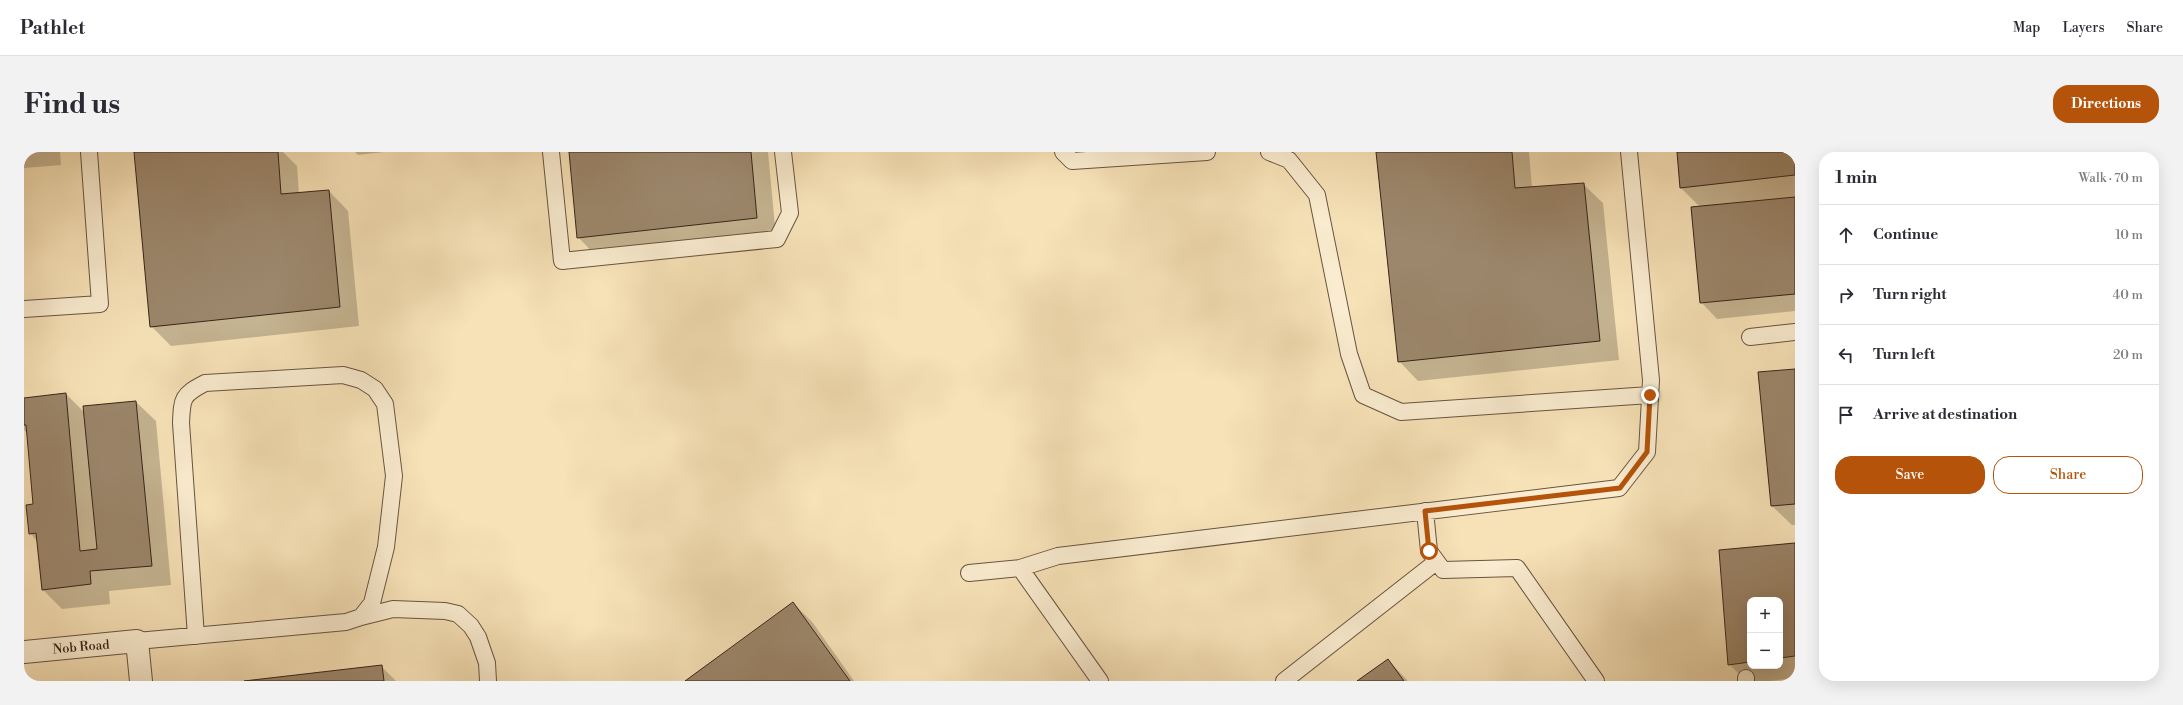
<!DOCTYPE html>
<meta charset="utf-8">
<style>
body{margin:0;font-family:"Libre Bodoni",serif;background:#f2f2f3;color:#2b2b33}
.controls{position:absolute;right:12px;bottom:12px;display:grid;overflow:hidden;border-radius:8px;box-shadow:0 4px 16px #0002}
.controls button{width:36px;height:36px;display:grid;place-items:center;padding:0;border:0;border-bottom:1px solid #e1e1e2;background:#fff;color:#2b2b33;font:20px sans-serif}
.stop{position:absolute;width:12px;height:12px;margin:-9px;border:3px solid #b45309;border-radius:50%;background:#fff}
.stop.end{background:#b45309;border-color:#fff;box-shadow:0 1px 4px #0008}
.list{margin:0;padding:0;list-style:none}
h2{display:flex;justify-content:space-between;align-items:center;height:52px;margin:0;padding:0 16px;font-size:17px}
h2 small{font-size:13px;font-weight:400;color:#7c7c81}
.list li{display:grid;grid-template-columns:26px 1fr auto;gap:12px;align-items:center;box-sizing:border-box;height:60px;padding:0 16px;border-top:1px solid #e1e1e2}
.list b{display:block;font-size:15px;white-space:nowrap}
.list em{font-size:13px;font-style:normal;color:#7c7c81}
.actions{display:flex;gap:8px;padding:12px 16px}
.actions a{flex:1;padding:9px 0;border:1px solid #b45309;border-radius:16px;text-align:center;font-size:14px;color:#b45309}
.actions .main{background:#b45309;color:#fff}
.icon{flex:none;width:22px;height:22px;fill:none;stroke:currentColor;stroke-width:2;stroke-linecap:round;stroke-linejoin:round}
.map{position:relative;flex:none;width:1771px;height:529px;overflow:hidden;border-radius:16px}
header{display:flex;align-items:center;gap:24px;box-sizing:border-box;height:56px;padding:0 20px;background:#fff;border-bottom:1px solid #e1e1e2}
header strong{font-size:19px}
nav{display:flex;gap:22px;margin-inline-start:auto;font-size:14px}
.intro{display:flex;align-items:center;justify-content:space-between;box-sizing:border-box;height:96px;padding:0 24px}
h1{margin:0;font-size:28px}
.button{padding:10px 18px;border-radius:16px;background:#b45309;color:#fff;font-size:14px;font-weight:700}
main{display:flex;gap:24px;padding:0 24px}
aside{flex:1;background:#fff;border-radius:16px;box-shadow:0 4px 16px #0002}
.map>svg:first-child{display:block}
.shadow{fill:#0003;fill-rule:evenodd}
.building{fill:#9c876c;stroke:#39241a}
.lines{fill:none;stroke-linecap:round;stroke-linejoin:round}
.lane-casing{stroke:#685441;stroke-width:18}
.street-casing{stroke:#685441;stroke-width:24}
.lane{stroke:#faecd0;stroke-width:16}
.street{stroke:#faecd0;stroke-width:22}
.route{stroke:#b45309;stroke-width:5}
.labels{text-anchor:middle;stroke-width:3.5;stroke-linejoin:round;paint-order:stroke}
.street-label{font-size:13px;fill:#39241a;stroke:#faecd0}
</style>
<header>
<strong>Pathlet</strong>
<nav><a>Map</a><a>Layers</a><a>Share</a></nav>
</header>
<div class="intro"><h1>Find us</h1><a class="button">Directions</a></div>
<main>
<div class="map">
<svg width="1771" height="529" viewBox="0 0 1771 529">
<rect width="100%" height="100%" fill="#f7e2b7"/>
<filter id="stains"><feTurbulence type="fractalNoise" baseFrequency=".005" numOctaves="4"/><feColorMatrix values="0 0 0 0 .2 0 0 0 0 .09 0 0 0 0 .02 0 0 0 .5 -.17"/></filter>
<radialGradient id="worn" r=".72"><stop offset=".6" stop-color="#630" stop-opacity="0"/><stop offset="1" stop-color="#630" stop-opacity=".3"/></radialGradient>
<path class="shadow" d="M0,0H36L37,13L0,16Z
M111,0H259L273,14L275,42L305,39L324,59L335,174L147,194L127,174Z
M331,0H360L334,3Z
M546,0H744L752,85L573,105L554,85Z
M1353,0H1505L1508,35L1559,32L1579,51L1595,208L1394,229L1375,209Z
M1654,0H1771V159L1693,167L1677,150L1676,55L1657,36Z
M1771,218V373H1768L1748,354Z
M42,242L61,261L60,255L112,250L132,269L147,433L85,439L86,452L38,457L19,438L14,390L6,381L10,353L4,282L0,278V247Z
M1771,392V526L1745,529H1722L1705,512L1696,399ZM1726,448H1756V514H1726Z
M769,451L789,471L830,529H662Z
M1364,508L1384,529H1335Z
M357,514L372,529H229Z"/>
<path class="building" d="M110,0H254L257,42L305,38L316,155L126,175Z
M545,0H727L733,66L553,86Z
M1352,0H1488L1491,36L1560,31L1576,189L1374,210Z
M1653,0H1771V23L1656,36Z
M1771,45V142L1676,151L1667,55Z
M1771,217V352L1747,354L1734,220Z
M42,241L56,399L73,397L59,254L112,249L128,414L66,419L67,432L18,438L12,381L5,382L2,353L9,352L2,273H0V246Z
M1771,391V504L1756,506V448H1726V510L1704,513L1695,398Z
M769,450L826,529H661Z
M1364,507L1380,529H1333Z
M358,513L360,529H220Z"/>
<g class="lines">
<g class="lane-casing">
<path id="lane" d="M527,0L538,109L753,87L766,61L759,0
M1039,0L1048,9L1183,0
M1245,0L1265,8L1293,43L1325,202L1339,243L1377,260L1626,243
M0,157L76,152L65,0
M1726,185L1771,180
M1401,359L1405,399L1419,418L1493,416L1572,529
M996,416L1076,529
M945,421L996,416L1034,404L1595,336L1623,300L1627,228L1605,0
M337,465L369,457L421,459L434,462L447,474L454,485L463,511L464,529
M113,489L322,470L337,465L348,451L362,395L370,324L361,252L351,237L337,228L319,223L181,231C158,243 158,246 157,271L172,484
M1722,526V529
M1260,529L1412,410"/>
</g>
<g class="street-casing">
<path id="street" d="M0,500L113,489L117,529"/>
</g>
<use href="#lane" class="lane"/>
<use href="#street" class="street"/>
</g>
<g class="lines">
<path class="route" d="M1405,399L1401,359L1596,336L1623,300L1626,243"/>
</g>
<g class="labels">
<g class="street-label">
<text transform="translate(57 494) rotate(-5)" y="5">Nob Road</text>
</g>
</g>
<rect width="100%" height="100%" filter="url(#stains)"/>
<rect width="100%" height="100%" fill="url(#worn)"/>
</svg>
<div class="controls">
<button>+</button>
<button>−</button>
</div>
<div class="stop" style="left:1405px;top:399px"></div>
<div class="stop end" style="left:1626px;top:243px"></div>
</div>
<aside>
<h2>1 min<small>Walk · 70 m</small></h2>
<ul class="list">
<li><svg class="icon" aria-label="ahead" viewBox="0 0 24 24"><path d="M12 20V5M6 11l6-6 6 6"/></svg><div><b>Continue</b></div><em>10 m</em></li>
<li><svg class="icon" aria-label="right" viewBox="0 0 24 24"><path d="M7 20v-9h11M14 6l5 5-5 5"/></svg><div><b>Turn right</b></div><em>40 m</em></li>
<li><svg class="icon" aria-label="left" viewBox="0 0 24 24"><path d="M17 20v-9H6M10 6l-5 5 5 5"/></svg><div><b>Turn left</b></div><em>20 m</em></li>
<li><svg class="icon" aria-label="arrive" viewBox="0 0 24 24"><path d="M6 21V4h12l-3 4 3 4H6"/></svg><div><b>Arrive at destination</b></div></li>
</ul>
<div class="actions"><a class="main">Save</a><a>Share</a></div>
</aside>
</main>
